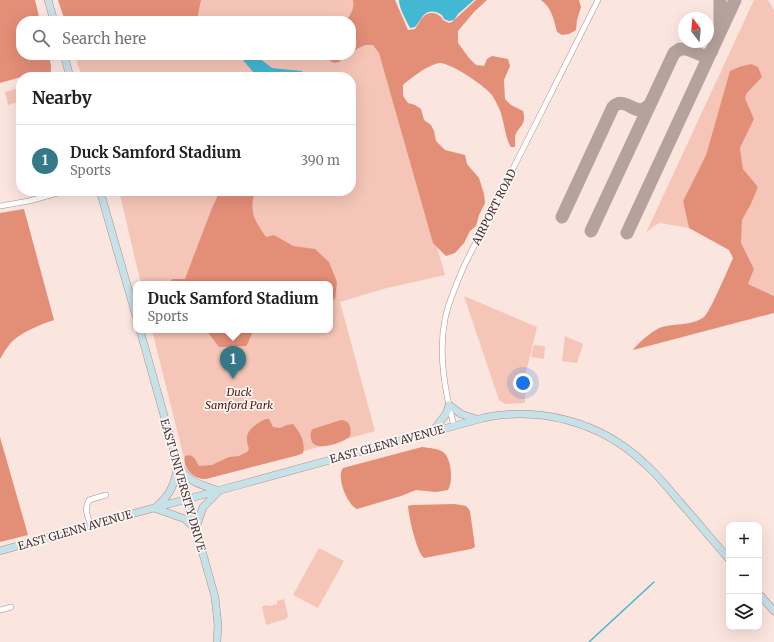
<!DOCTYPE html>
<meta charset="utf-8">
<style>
body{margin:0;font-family:Merriweather,serif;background:#f6f6f6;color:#202124}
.controls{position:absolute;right:12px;bottom:12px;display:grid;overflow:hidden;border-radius:8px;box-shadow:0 4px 16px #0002}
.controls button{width:36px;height:36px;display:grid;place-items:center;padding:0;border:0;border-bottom:1px solid #e0e0e0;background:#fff;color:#202124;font:20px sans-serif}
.compass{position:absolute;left:678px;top:12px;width:36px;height:36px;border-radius:50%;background:#fff;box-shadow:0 4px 16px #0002;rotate:344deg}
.you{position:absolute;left:523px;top:383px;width:14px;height:14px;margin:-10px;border:3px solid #fff;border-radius:50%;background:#1a73e8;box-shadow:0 0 0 6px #1a73e833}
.badge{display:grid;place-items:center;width:26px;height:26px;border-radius:50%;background:#357888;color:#fff;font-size:13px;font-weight:700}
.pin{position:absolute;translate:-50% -33px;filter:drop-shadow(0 1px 2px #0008)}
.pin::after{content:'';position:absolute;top:21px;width:14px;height:12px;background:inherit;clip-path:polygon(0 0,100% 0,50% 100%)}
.popup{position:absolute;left:133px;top:281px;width:200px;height:52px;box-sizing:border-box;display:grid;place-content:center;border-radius:8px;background:#fff;filter:drop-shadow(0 1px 3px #0005);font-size:13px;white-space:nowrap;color:#757577}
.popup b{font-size:15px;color:#202124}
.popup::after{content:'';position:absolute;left:50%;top:100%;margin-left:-8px;border:8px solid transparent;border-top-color:#fff}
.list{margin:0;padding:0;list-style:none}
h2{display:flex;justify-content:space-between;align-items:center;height:52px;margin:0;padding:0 16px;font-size:17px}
h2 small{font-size:13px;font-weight:400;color:#757577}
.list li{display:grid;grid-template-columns:26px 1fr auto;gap:12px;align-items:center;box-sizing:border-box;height:72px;padding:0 16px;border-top:1px solid #e0e0e0}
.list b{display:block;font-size:15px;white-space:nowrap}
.list p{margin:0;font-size:13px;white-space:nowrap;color:#757577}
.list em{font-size:13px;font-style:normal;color:#757577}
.icon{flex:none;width:22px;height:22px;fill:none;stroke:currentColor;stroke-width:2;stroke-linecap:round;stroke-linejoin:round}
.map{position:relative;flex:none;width:774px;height:642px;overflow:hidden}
.search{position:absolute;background:#fff;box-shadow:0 4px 16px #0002;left:16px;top:16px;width:340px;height:44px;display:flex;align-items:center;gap:10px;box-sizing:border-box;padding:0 14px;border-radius:16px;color:#757577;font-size:15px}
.panel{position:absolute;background:#fff;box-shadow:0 4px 16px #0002;left:16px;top:72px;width:340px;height:124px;border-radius:16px}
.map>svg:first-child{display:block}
.green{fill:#f5c5b7}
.forest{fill:#e38e77}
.water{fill:#42b8d3}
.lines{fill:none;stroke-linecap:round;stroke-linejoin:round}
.stream{stroke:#42b8d3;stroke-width:1.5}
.taxiway{stroke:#b5a29c;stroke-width:13}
.street-casing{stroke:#b08e85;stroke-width:6}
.secondary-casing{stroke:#b08e85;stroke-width:8}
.street{stroke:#fff;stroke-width:5}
.secondary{stroke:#c6e1e7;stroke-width:7}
.labels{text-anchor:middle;stroke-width:3.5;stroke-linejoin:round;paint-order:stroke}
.street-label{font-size:11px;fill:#423430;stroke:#fef6f4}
.park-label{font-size:11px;font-style:italic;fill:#4c1709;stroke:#fef6f4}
</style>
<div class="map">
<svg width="774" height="642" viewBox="0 0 774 642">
<rect width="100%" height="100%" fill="#fbe5df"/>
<path class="green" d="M201,0H366L445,275L383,289L340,302L375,431L206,479C195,479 191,475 186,466L152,330H330V284H141L119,191H351V77H82L76,59L89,55H351V21H197Z
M754,0H768L774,10V296L748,284L754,269L740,243L742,220L751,204L758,187L743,169L740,148L754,119L745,98L747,93L762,77L730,72L706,155L683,201L689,228L660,223L654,226L646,233Z
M21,87V101L8,105L5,92Z
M464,296L537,327L525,376V403L505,404L499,400Z
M565,336L583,344L577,363L562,361Z
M534,345L545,346L544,359L531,357Z
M319,548L344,561L318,608L293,595Z
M284,599L288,616L286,619L266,625L262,607L265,605L270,606L277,604V601Z"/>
<path class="forest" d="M0,0H35L40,21H21V55H49L51,66V76L47,77H21L0,83Z
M58,0H201L197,21H65Z
M353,0H395L408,30L415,29C418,25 420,20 423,17C429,10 440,13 443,20L449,23L452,22L476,0H487L474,12L458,31V43L469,58L476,65L484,66L487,59L492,56L508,59L510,66L504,80L505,99L511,105L523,111C527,126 519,125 515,136C515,139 515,143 515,147H511C505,139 504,117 498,106C496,102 494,98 492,95C485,86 451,63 440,63C429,64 411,78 403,85V96L408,103L415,105L421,109L424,120L431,125L434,131L436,141L445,150L465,155L467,164L479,178L484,194L485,203L479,215L476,226L470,231L464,243L455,253L446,256L433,243L379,53L373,45H365L351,52V21H345C351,16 355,7 353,0Z
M541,0H579L581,7L577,20L576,30L569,34L562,35L557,32C554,20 552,8 541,0Z
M325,55H347L339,62L335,63L330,61Z
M751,64L758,67L762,77L747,93L745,98L754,119L740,148L743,169L758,187L751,204L742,220L741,243L754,269L748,284L774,296V313L633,350C639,342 653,330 662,327C676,323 692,326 704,317C710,312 729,267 733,258L729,250L689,228L683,201L706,155L730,71L739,67Z
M220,191H255C249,212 254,220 266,237L274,235L293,246L315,249L329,262L337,282L335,300L330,296V284H169L172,279H185L212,208Z
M24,209L54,320C44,323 23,332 15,339C8,344 4,353 0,359V213Z
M206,330H254C250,335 250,341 246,346L219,347Z
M266,419H269L273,427L280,428L287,425L293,424C300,432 306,443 303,453L299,455L206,479C194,480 182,468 185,456C194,453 195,460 199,466L212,465L229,457L239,456L247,452L249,449C248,445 246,441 247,436C249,428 259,422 266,419Z
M341,420C350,420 352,429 350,436C343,443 312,454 311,438C310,434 311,431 313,429Z
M0,437L28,535L0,542Z
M422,447C428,448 438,448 443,452C452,458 453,483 448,490L436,492L416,490L401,496L357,509C347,504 336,477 343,468Z
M455,504L466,506L470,511L475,547L471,549L424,558C416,551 409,517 408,506L412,505Z"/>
<path class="water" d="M399,0H474L458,14L454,20L449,21L444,19C442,12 431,9 425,14C421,17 419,23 415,27L410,28C406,20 399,8 399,0Z
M246,55H255L272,68L302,71L304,77H255L254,73L242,59Z"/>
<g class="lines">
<path class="stream" d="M589,642L654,582"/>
<path class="taxiway" d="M720,28V0
M562,217L613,107C626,94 637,121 650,104
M591,231L674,53L680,49H687L704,56L710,53L712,51
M627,233L735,0"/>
<g class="street-casing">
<path id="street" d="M0,206L29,201L65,191
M454,426C445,391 438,355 445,319C449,300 457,282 465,264L598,0
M91,525C87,515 84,509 89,500L106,495
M0,610L11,607"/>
</g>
<g class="secondary-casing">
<path id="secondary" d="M48,0L54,21
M64,55L70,77
M100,191L136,316
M140,330L215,597L218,625L217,642
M433,431L446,414L449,405L461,414L476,419
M181,469C192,485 202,484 219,491
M156,507C169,496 175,485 177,468
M154,508L185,519L194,528
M196,528L203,507L218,492
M0,551L91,525L239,485L483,418C540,406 601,422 644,463C657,474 668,488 679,501C696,520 712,540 729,559
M759,594L774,611"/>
</g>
<use href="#street" class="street"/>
<use href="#secondary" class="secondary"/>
</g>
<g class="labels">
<g class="street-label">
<text transform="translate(494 207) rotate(-63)" y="4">AIRPORT ROAD</text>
<text transform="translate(387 444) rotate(-15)" y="4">EAST GLENN AVENUE</text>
<text transform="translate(183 485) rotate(74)" y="4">EAST UNIVERSITY DRIVE</text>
<text transform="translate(75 530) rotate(-16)" y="4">EAST GLENN AVENUE</text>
</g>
<g class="park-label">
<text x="239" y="396">Duck<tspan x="239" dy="13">Samford Park</tspan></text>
</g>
</g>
</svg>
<div class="controls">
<button>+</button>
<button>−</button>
<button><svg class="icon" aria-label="layers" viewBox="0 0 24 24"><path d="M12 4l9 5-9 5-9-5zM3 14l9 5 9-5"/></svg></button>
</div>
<svg class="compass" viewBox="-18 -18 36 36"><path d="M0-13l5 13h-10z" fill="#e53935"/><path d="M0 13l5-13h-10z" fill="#757577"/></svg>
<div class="you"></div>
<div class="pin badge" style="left:233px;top:379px">1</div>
<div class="popup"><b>Duck Samford Stadium</b>Sports</div>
<div class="search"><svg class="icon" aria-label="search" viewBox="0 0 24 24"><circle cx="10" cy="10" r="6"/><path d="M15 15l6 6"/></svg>Search here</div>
<section class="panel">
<h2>Nearby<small></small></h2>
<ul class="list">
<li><span class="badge">1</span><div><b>Duck Samford Stadium</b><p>Sports</p></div><em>390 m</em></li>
</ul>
</section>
</div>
